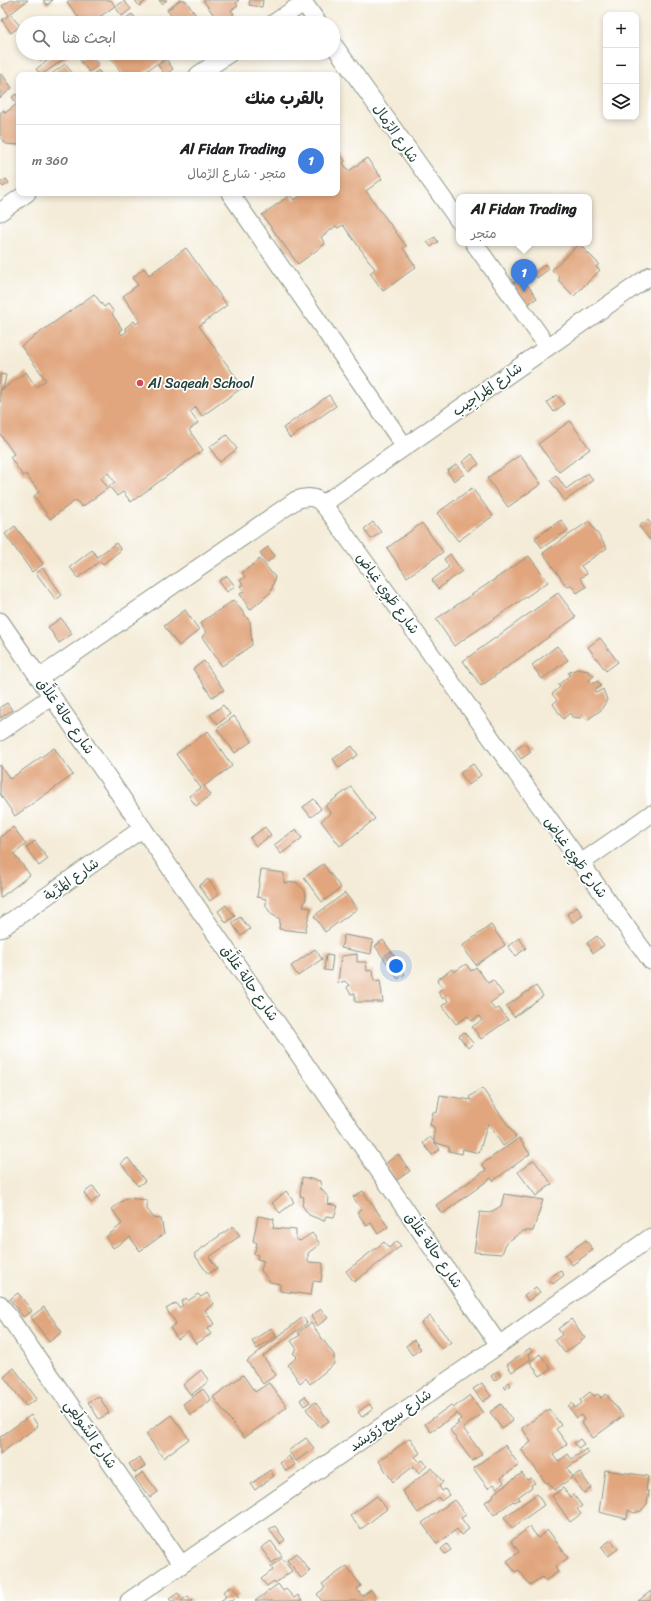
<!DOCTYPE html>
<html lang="ar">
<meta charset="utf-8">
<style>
body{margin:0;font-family:Sriracha,"Playpen Sans Arabic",sans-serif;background:#f2f2f2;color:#202124;direction:rtl}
.controls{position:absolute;right:12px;top:12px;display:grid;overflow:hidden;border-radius:8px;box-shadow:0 2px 6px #0003}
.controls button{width:36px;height:36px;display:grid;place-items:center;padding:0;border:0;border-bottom:1px solid #e0e0e0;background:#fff;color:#202124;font:20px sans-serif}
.you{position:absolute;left:396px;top:966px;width:14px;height:14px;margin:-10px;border:3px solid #fff;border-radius:50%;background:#1a73e8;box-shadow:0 0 0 6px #1a73e833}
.badge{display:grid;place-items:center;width:26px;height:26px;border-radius:50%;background:#d1495b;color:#fff;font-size:13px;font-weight:700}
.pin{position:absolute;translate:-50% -33px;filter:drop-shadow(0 1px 2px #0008)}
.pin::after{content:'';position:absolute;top:21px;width:14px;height:12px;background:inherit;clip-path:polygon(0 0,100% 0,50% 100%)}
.popup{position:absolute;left:456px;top:194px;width:136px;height:52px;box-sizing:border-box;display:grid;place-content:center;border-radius:8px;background:#fff;filter:drop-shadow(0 1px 3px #0005);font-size:13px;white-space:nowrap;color:#757577}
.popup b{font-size:15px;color:#202124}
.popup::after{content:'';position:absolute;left:50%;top:100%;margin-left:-8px;border:8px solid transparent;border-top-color:#fff}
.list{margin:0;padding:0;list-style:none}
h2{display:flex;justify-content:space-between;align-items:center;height:52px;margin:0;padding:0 16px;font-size:17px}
h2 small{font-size:13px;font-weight:400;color:#757577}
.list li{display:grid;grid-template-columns:26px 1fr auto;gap:12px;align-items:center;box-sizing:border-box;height:72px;padding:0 16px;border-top:1px solid #e0e0e0}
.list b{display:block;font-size:15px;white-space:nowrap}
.list p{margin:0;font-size:13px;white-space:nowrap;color:#757577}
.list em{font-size:13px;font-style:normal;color:#757577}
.icon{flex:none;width:22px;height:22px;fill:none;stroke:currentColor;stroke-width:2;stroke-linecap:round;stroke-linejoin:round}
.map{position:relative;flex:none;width:651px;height:1601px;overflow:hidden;direction:ltr}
.search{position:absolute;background:#fff;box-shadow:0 2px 6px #0003;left:16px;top:16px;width:324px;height:44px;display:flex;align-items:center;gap:10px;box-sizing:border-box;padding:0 14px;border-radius:22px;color:#757577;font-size:15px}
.panel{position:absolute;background:#fff;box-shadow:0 2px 6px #0003;left:16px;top:72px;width:324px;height:124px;border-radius:8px;direction:rtl}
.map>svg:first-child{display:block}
.building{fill:#e1a67e}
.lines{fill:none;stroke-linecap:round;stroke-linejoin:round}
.minor-casing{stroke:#8a9486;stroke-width:19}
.minor{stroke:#fff;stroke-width:17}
.poi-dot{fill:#d1495b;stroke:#fff;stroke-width:1.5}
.labels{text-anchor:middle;stroke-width:3.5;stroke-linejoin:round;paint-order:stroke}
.street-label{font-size:14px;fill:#1f3d34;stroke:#fff}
.poi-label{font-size:14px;fill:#1f3d34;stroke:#fff;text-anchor:start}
</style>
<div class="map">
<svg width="651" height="1601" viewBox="0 0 651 1601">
<rect width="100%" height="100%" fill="#fff"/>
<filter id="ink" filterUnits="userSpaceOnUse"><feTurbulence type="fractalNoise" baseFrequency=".025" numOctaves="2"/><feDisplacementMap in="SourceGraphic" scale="8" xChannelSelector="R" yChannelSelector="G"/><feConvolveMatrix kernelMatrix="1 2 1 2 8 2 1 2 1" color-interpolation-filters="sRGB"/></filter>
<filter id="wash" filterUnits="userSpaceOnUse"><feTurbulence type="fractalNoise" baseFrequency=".012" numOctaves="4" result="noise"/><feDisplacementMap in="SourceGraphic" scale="16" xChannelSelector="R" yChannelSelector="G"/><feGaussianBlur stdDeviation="0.9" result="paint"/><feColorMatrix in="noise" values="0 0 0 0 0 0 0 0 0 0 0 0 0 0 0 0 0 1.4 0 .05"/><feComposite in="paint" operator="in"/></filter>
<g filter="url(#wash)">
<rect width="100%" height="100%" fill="#f4ecd8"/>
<g id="blocks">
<path class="building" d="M11,0H28L10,14L20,26L11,33L2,20L9,15L2,6Z
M43,0H53L47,5Z
M70,0H111L115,6L91,23H83L67,2Z
M135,0H148L139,6Z
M159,0H167L162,4Z
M180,0H185L198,18L192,23H177L167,10Z
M203,0H239L236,3L238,6L231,10L234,14L232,15L238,22L227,23L219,15L215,17Z
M250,0H263L262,7L249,5Z
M124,1L131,9L122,16L115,7Z
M132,14L139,23H119Z
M53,17L57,23H46Z
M109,18L113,23H102Z
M42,19L45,23H36Z
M35,53H50L40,60Z
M58,53H73L41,75L36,69Z
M88,53L99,65L89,72L80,60Z
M107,53H157L162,60L141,75H123Z
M166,59L173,69L165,75L158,65Z
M65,64L74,75H50Z
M98,70L102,75H92Z
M2,74L12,88L0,98V75Z
M16,94L19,98V145L6,144L0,136V113L4,110L5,113L17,104L12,97Z
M337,149L345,161L343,163L349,171L367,158L382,179L366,191L406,246L403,248L416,267L383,291L370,273L375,269L343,225L338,228L336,226L321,237L325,244L298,264L262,215L290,195L294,200L304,193H337Z
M6,179L9,183L3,187L0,183Z
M435,237L438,242L431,247L427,242Z
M579,244L599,264L596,267L600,270L574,296L558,280L560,278L552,270Z
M186,248L227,305L199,326L243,387L202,416L196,407L190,412L198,423L189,430L203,450L131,502L123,492L117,496L109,486L115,482L108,473L101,478L108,488L82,507L76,500L50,519L34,496L39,492L26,474L23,476L10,457L14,454L0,434V391L3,389L0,390V374L6,375L3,389L26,372L36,387L46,380L21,346L94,294L104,307L108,304L114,312L112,314L122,329L119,331L122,335L127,331L125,328L134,321L136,324L140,321L123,296L138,285L132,278L144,268L149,275Z
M545,264L549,269L537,278L534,273Z
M522,277L537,298L525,306L511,285Z
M329,395L336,406L290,438L283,428Z
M557,395L564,404L554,412L547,402Z
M570,421L590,449L559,472L538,444Z
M227,435L237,449L220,462L209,447Z
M472,454L479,464L469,471L462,462Z
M520,455L541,484L508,507L487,478Z
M457,464L464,474L454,481L447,471Z
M588,473L593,480L565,501L550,480L556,475L566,489Z
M472,488L493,516L458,541L437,513Z
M561,520L568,530L542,548L535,538Z
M648,520L651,524L650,540L639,526Z
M589,521L607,548L581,566L587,574L580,578L586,587L577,593L571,585L567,587L543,553Z
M373,522L381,532L371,539L364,529Z
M422,523L443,552L407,577L387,548Z
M15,526L43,564L32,572L5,534Z
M116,543L121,550L103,564L100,561L78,578L70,567L92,550L97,557Z
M268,547L275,556L266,563L260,553Z
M450,554L462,571L438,589L432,580L449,567L444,559Z
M529,556L548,582L454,646L436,619Z
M260,559L275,577L271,592L250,610L240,594L244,591L240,586L243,584L240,581L245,577L242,573Z
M43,568L62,595L56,600L36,573Z
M227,576L235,586L227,592L219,581Z
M558,593L576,617L481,686L463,661Z
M234,600L250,622L252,645L222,666L202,637L206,632L200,623Z
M185,610L199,630L179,646L164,626Z
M61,618L72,634L59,643L48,627Z
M600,638L618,662L606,671L588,647Z
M557,646L568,660L542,679L532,665Z
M204,661L224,690L212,697L193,669Z
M577,669L588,671L594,676L589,680L592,684L598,681L601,686L594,691L596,693L603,689L607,700L601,710L587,720L583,715L580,718L572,717L570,713L563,719L553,704L557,700L552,694L560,687L558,685L570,675L568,673Z
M7,703L12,710L0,718V707Z
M223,705L230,714L218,724L210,715Z
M234,716L252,741L235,753L217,729Z
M208,731L232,766L204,786L211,795L196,806L189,796L201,788L176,754Z
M525,743L531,752L521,759L515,750Z
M352,746L358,755L339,768L333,759Z
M54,748L73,775L15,816L0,794V765L10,779Z
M473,764L481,775L469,785L460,773Z
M351,787L375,819L340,846L321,821L331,813L325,806Z
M314,799L321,809L311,817L303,807Z
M13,827L26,844L14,854L30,875L0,898V837Z
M265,827L271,835L256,846L250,838Z
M296,829L302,838L281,854L274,845Z
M35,841L48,859L39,866L26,848Z
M323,864L341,888L322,902L304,878Z
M261,870L284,873V883L296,882L305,891L306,898L303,907L311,908L305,932L279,929L280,919L271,914L266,906V899L257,897Z
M208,879L219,894L210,901L199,886Z
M345,893L357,909L325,932L314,916Z
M226,905L235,916L226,923L218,911Z
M577,907L583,916L573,922L567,914Z
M240,917L250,929L241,936L232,923Z
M491,925L505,945L476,965L462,946Z
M344,935L373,940L371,954L341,948Z
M597,936L604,945L593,953L587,943Z
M519,938L526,948L516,956L508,946Z
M383,940L397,960L389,966L375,946Z
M315,949L322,959L298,976L291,966Z
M357,954V962H366L367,971L373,970L374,981L380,980L383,1002H355V993L351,994L347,988L349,985L345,981L338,983L341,956Z
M326,955L333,956L331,971L324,970Z
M466,964L471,971L476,967L488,983L493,980L503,994L490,1003L495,1010L499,1008L508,1020L481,1039L472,1027L482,1020L479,1016L472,1021L468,1016L456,1024L442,1006L448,1001L446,997L443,999L438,992L443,988L437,980L452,969L454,972Z
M398,965L405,974L398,979L391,970Z
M536,986L543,996L514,1017L506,1006Z
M464,1032L473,1043L468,1048L459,1036Z
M482,1088L516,1137L503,1146L488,1123L479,1153L463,1149L462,1154L449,1151V1147L434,1142V1127L430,1125L433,1112L437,1113L440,1095L471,1100L469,1097Z
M430,1137L440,1149L432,1155L423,1143Z
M519,1138L530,1154L493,1181L491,1178L442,1214L436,1205L486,1170L482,1164Z
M398,1154L410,1171L397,1180L385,1164Z
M128,1158L145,1181L138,1186L121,1163Z
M534,1160L552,1184L536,1196L518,1172Z
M302,1177L320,1181L321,1189L329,1198L328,1204L338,1206L334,1217L326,1216L324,1221L309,1215L302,1205L304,1197L300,1196Z
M93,1186L100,1196L91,1203L84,1193Z
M286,1191L294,1202L280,1213L272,1203Z
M363,1191L388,1227L378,1234L371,1223L367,1226L357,1212L361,1209L353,1197Z
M504,1194L543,1200L533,1231H523L506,1243L502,1254L474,1252L480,1212L489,1213L501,1206Z
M126,1198L147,1200V1209L154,1218L161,1219L164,1234L140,1251L130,1237L113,1248L106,1237L122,1224L112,1209Z
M258,1216L274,1219L273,1228L296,1230V1239L300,1241L312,1233L320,1244L308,1253V1262L323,1263L321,1282L313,1281L311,1295L280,1291V1284L270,1282L261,1270L264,1261L257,1259L258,1255L254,1254L257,1243L253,1241Z
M233,1226L240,1236L209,1257L217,1268L208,1274L194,1254Z
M586,1240L593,1250L572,1265L565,1255Z
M397,1241L401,1246L354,1282L346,1271L384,1242L389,1248Z
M560,1270L564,1275L553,1284L549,1279Z
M536,1287L540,1292L528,1301L524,1295Z
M18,1293L32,1311L23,1317L10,1299Z
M207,1293L214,1304L205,1310L214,1324L207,1329L211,1334L196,1344L188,1332L178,1339L170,1328L176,1323L166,1309L176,1303L179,1308L183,1305L181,1302L186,1298L188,1301L198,1294L201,1297Z
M44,1307L62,1332L49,1342L31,1317Z
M321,1309L328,1318L317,1326L311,1316Z
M430,1316L451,1342L442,1349L421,1323Z
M303,1317L307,1323L263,1356L276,1375L263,1384L247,1361Z
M571,1319L585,1338L565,1353L555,1340L562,1335L558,1329Z
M311,1323L334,1355V1364L310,1384L306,1378L300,1383L288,1365L297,1357L293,1353L297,1349L291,1341L300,1335L298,1332Z
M271,1328L276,1336L257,1349L252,1341Z
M414,1340L421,1349L412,1355L406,1346Z
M530,1348L532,1352L528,1355L531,1359L512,1372L507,1365Z
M540,1354L551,1369L540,1376L530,1362Z
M14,1368L37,1399L26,1406L4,1377Z
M201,1370L209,1381L191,1395L183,1385Z
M497,1371L501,1376L494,1381L491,1376Z
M243,1375L255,1392L269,1383L287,1407L244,1438L213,1397Z
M509,1382L511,1385L505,1389L503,1387Z
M482,1383L491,1396L483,1402L473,1389Z
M203,1389L211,1400L191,1415L183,1404Z
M590,1392L594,1396L598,1394L601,1398L606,1394L623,1416L593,1438L581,1422L584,1420L581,1415L577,1418L568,1406L572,1403L575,1408L582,1403L580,1400Z
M470,1395L483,1413L463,1428L482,1454L472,1461L450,1430L459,1423L457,1422L461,1419L457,1413L431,1432L425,1424L451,1405L453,1408Z
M99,1396L109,1413L99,1419L88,1402Z
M305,1396L310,1402L304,1406L300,1400Z
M315,1402L329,1421L320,1427L306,1409Z
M369,1404L373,1409L362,1417L358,1412Z
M501,1404L513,1421L502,1429L490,1412Z
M549,1409L561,1425L556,1429L567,1444L553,1455L558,1462L568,1454L572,1459L586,1449L589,1453L567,1468L573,1477L554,1490L548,1482L546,1483L521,1449L531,1442L522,1428Z
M31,1415L38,1426L0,1454V1437Z
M171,1415L189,1439L163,1458L146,1434Z
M306,1438L314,1448L296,1461L288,1451Z
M410,1438L420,1453L415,1457L420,1462L423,1460L427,1466L419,1473L414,1466L393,1482L379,1461Z
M580,1439L584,1444L578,1448L574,1443Z
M505,1445L519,1465L501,1478L504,1482L497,1488L494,1484L488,1488L473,1468Z
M289,1456L295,1465L286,1471L280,1463Z
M139,1457L145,1466L135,1473L129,1464Z
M432,1468L443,1482L439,1486L442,1491L445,1489L449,1495L441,1501L439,1497L418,1513L402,1491Z
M270,1470L274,1476L255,1490L251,1484Z
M605,1470L648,1476L646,1491H649L647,1504L641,1511L634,1513L628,1510L627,1519L599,1512Z
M143,1472L158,1492L150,1498L135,1478Z
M580,1472L591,1488L584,1493L572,1477Z
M522,1473L527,1480L531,1478L535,1483L531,1485L532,1487L518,1497L520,1499L515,1502L513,1501L494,1515L485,1502L494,1496L493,1494Z
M563,1488L570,1497L573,1494L582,1506L577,1509L581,1514L570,1522L552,1496Z
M537,1494L544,1505L512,1528L504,1517Z
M377,1496L387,1509L361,1529L350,1516Z
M454,1500L466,1515L461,1518L469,1529L461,1535L457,1529L437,1544L422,1523Z
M275,1526L285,1540L280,1544L269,1529Z
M530,1527L538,1538L548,1530L568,1558L555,1567L558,1572L545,1581L542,1577L530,1585L519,1570L515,1572L507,1561L519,1552L511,1541Z
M611,1540L618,1549L608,1556L601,1547Z
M271,1541L282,1556L272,1563L261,1548Z
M447,1544L451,1550L445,1554L441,1549Z
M296,1553L310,1571L301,1578L287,1560Z
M282,1558L292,1571L275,1583L274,1581L267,1586L261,1579L273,1570L271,1567Z
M347,1566L361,1586L357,1589L362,1596L371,1590L376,1598L372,1601H322L317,1594L325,1588L322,1584Z
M278,1584L283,1591L286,1589L294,1598L298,1595L302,1601H255Z
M232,1586L239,1596L232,1601H220L226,1597L223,1592Z
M651,1591V1601H638Z
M178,1593L181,1597L176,1601H171L169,1599Z
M188,1596L193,1601H181Z"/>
</g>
</g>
<g filter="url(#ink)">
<use href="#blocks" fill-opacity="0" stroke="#8a9486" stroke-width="1"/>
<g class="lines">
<g class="minor-casing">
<path id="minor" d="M302,0L318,23
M274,23L303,3
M333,44L459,221
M198,75L230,53
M230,193L405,447
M0,212L27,193
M474,243L548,347
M323,504L651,275
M0,621L499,1345
M39,678L296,500C316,493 321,501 332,516L651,961
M0,732L52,696
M581,863L651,814
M0,929L143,828
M0,1304L181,1564
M129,1601L499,1345L651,1237"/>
</g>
<use href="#minor" class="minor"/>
</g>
</g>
<circle class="poi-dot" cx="140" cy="383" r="4"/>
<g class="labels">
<g class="street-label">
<text transform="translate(396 133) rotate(55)" y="5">شارع الرِّمال</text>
<text transform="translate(487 389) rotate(-35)" y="5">شارع المَراجِيب</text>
<text transform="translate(388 593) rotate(54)" y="5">شارع طَوِي غياض</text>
<text transform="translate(66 716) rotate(55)" y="5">شارع حالة عَلاَّق</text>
<text transform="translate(576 857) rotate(54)" y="5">شارع طَوِي غياض</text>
<text transform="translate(71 879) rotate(-35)" y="5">شارع المَرِّية</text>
<text transform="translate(250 983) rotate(55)" y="5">شارع حالة عَلاَّق</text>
<text transform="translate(434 1250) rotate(55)" y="5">شارع حالة عَلاَّق</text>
<text transform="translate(390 1420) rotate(-35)" y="5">شارع سيح رُوَيشد</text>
<text transform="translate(91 1434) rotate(55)" y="5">شارع السُّولَعِي</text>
</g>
<g class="poi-label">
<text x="148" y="388">Al Saqeah School</text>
</g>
</g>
</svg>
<div class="controls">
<button>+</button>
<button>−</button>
<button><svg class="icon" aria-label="layers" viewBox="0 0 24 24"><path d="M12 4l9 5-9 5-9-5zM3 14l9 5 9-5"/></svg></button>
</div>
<div class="you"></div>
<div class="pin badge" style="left:524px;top:292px;background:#3f7fe0">1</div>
<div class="popup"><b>Al Fidan Trading</b>متجر</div>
<div class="search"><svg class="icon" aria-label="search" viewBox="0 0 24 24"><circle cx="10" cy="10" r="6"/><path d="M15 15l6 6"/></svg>ابحث هنا</div>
<section class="panel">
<h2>بالقرب منك<small></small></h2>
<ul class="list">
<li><span class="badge" style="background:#3f7fe0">1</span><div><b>Al Fidan Trading</b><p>متجر · شارع الرِّمال</p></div><em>360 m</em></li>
</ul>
</section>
</div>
